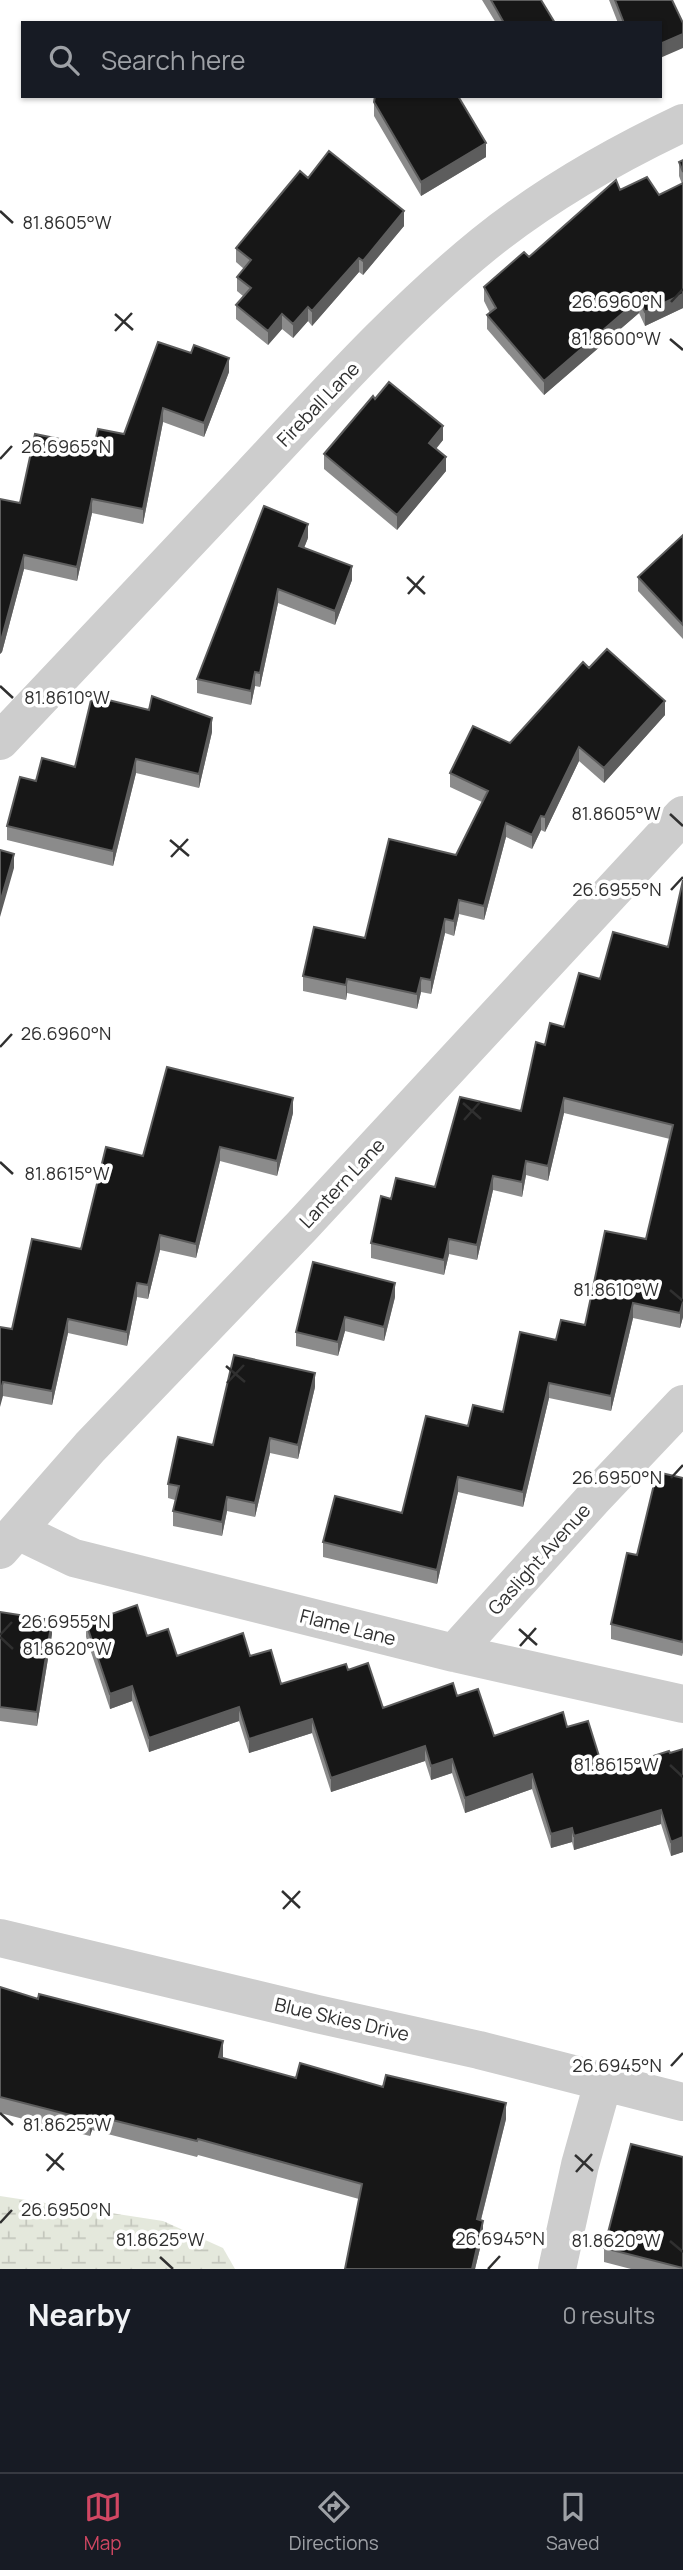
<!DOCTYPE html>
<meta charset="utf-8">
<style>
body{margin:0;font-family:Manrope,sans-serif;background:#242831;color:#f1f3f6}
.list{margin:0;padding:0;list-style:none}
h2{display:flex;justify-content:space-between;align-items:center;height:91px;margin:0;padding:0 28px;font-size:30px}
h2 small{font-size:23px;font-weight:400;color:#9ea1a6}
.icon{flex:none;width:38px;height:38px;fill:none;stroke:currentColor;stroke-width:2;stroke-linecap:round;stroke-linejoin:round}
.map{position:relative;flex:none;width:683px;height:2269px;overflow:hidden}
.search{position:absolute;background:#171b24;box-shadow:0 2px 5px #0004;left:21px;right:21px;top:21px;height:77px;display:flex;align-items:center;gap:18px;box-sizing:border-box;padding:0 24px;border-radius:0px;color:#9ea1a6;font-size:26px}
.sheet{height:203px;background:#171b24}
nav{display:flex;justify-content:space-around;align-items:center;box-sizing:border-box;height:98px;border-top:2px solid #363941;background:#171b24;font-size:19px;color:#9ea1a6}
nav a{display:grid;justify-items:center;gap:4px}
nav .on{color:#d14763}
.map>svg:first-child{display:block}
.wetland{fill:url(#wetland-marsh)}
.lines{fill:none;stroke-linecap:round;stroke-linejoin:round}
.street{stroke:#cdcdcd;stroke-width:38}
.wall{fill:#8b8b8b}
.shaded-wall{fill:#5d5d5d}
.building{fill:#171717;stroke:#5d5d5d;stroke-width:2}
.ticks{fill:none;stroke:#303030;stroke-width:2.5}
.labels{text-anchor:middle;stroke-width:7;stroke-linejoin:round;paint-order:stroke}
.street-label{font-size:19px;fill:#303030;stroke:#fff}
.ticks-label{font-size:18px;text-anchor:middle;fill:#303030;stroke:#fff;stroke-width:7;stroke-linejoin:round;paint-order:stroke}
</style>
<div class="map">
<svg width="683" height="2269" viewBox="0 0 683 2269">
<defs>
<pattern id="wetland-marsh" width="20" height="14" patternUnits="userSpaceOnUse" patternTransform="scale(1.75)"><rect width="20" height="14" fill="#e4e8dc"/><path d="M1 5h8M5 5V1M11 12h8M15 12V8" fill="none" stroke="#c4c7bd"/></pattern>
</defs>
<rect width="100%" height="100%" fill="#fff"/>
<path class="wetland" d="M0,2196L163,2221L223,2248L235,2269H0Z"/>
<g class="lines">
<path class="street" d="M0,741C84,652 167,564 251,475C325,396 399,313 484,244C545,195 613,156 683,123
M18,1531L74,1558L454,1653L683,1704
M0,1550L90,1447L302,1226L683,815
M454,1653L592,1500L683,1404
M0,1938L317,2014L479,2050L683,2102
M557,2269L580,2165L603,2083"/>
</g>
<path class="wall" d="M482,0H541L555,23H496Z
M609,0H672L660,23H618Z
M374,102L486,157L421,196L374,116Z
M683,160V308L645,326L639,313L544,395L487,329V315L490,313L484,301V287L529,257L620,190L659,195L682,184L679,176V162Z
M308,178L404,226L363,275L359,272L312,326L308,321L293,338L282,329L268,345L236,319V305L243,296L237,291V277L244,269L236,262V248Z
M158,342L229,372L204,437L163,422L143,524L92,513L77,581L24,569L2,652L0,654V499L20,503L124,434Z
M375,399L443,440L436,449L446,471L397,530L324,469V454Z
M683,535V639L638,591V577Z
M308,538L304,548L352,580L335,625L278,603L260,687L255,686L251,705L197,693V679Z
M589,668L665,715L604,783L579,761L545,832L541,830L532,849L506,837L484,920L459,914L454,936L445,933L431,994L421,992L417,1009L347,993L346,1000L303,991V976L365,938L456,855L482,802L450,787V773L510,743Z
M212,732L199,788L136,773L113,866L7,840V826L36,781L75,767Z
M683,880V1317L680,1328L633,1318L611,1411L549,1398L523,1507L458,1492L437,1584L323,1557V1542L402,1513L468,1426L503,1412L556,1340L585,1325L646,1239L670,1139L564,1113L548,1181L526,1175L522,1197L493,1190L477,1260L449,1254L444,1275L371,1258V1243L391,1199L435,1187L521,1111L545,1045L564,1027L600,979L668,947Z
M293,1113L277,1176L220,1161L196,1258L160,1250L148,1299L137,1297L127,1346L68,1333L52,1405L3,1396L0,1327L12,1329L81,1249L143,1156Z
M395,1297L384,1341L345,1331L338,1356L296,1346V1332Z
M315,1387L298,1459L270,1453L255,1517L227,1511L222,1536L173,1526V1511L175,1500L168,1498V1484L213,1445Z
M683,1478V1653L682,1656L611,1639V1624L637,1555Z
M0,1612L52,1634L37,1726L0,1721Z
M86,1623L147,1636L177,1656H250L281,1684L348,1670L383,1708L457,1696L494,1736L567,1727L604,1772L683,1749V1852L671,1856L661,1824L574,1850L572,1842L551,1848L532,1789L465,1813L452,1773L431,1780L425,1761L331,1792L312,1733L249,1753L239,1721L149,1752L132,1701L110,1709L86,1637Z
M0,1987L223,2058L296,2078L383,2087L506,2119L481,2220L483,2236L475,2269H345L359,2199L198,2155L197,2157L92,2130L90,2136L0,2113Z
M683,2157V2269H631L604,2262V2248Z"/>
<path class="shaded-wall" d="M683,34V48L660,58V44Z
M486,143V157L421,196V182Z
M404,211V226L363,275V261Z
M359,258V272L312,326V311Z
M683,294V308L645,326V312Z
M639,299V313L544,395V381Z
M308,307V321L293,338V324Z
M282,314V329L268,345V331Z
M229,358V372L204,437V423Z
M163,408V422L143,524V509Z
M443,426V440L429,457V443Z
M446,457V471L397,530V515Z
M92,499V513L77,581V567Z
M308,524V538L299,560V546Z
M24,555V569L2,652L0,654V640Z
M352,566V580L335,625V611Z
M278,589V603L260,687V673Z
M255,672V686L251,705V691Z
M665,701V715L604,783V768Z
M212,718V732L199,788V774Z
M579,747V761L545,832V817Z
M136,759V773L113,866V851Z
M541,816V830L532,849V835Z
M506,823V837L484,920V906Z
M14,854V868L0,917V903Z
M459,900V914L454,936V921Z
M445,919V933L431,994V980Z
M421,978V992L417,1009V994Z
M347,979V993L346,1000V985Z
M293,1098V1113L277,1176V1161Z
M564,1098V1113L548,1181V1166Z
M220,1147V1161L196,1258V1244Z
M526,1161V1175L522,1197V1182Z
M493,1176V1190L477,1260V1245Z
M160,1235V1250L148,1299V1285Z
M449,1239V1254L444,1275V1260Z
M137,1283V1297L127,1346V1332Z
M395,1283V1297L384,1341V1327Z
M683,1302V1317L680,1328V1313Z
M633,1303V1318L611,1411V1396Z
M345,1317V1331L338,1356V1342Z
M68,1319V1333L52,1405V1391Z
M315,1373V1387L298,1459V1445Z
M3,1382V1396L0,1407V1393Z
M549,1383V1398L523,1507V1492Z
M270,1438V1453L255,1517V1503Z
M458,1477V1492L437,1584V1570Z
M227,1497V1511L222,1536V1522Z
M52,1620V1634L37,1726V1712Z
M132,1686V1701L110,1709V1694Z
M239,1707V1721L149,1752V1738Z
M312,1719V1733L249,1753V1739Z
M425,1746V1761L331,1792V1778Z
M452,1759V1773L431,1780V1766Z
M532,1774V1789L465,1813V1798Z
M661,1810V1824L574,1850V1836Z
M572,1828V1842L551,1848V1834Z
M683,1837V1852L671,1856V1842Z
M223,2041V2057L219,2072V2057Z
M506,2103V2119L477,2235V2219Z
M92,2115V2130L90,2136V2120Z
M483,2221V2236L475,2269H472Z"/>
<path class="building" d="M491,0H541L555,23H504Z
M615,0H672L683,23V34L660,44V23H624Z
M375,96H458L486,143L421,182L374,102Z
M329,151L404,211L363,261L359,258L312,311L308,307L293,324L282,314L268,331L236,305L251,288L237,277L251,260L236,248L300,171L308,178Z
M683,160V172L679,162Z
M647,177L659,195L683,183V294L645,312L639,299L544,381L487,315L496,308L484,287L524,252L529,257L616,180L620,190Z
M158,342L191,353L194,345L229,358L204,423L163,408L143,509L92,499L77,567L24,555L2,637L0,640V499L20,503L35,434L94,446L98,429L124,434Z
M389,382L443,426L429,443L446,457L397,515L324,454L373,396L375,399Z
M264,506L308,524L299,546L352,566L335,611L278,589L260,673L255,672L251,691L197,679Z
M683,535V625L638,577Z
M607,649L665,701L604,768L579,747L545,817L541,816L532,835L506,823L484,906L459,900L454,921L445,919L431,980L421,978L417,994L347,979L346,985L303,976L314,927L365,938L389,839L456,855L488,791L450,773L473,726L510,743L583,662L589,668Z
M92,696L149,710L152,696L212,718L199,774L136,759L113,851L7,826L20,777L36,781L42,758L75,767Z
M0,850L14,854L0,903Z
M683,880V1302L680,1313L633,1303L611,1396L549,1383L523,1492L458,1477L437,1570L323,1542L335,1496L402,1513L426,1416L468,1426L473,1405L503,1412L520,1332L556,1340L561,1320L585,1325L605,1231L646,1239L673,1125L564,1098L548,1166L526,1161L522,1182L493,1176L477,1245L449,1239L444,1260L371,1243L381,1196L391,1199L396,1178L435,1187L460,1097L521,1111L536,1042L545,1045L550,1023L564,1027L579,973L600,979L613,932L668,947Z
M167,1067L293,1098L277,1161L220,1147L196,1244L160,1235L148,1285L137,1283L127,1332L68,1319L52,1391L3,1382L0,1393V1327L12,1329L32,1239L81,1249L106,1147L143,1156Z
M313,1262L395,1283L384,1327L345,1317L338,1342L296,1332Z
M234,1355L315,1373L298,1445L270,1438L255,1503L227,1497L222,1522L173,1511L179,1486L168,1484L178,1437L213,1445Z
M657,1472L683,1478V1639L682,1642L611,1624L627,1553L637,1555Z
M137,1605L147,1636L168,1629L177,1656L243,1633L250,1656L271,1650L281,1684L346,1664L348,1670L368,1663L383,1708L453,1683L457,1696L478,1689L494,1736L563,1712L567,1727L588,1721L604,1772L669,1751L670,1753L683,1749V1837L671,1842L661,1810L574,1836L572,1828L551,1834L532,1774L465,1798L452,1759L431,1766L425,1746L331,1778L312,1719L249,1739L239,1707L149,1738L132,1686L110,1694L86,1623Z
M0,1612L52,1620L37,1712L0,1707Z
M0,1987L38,1999L39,1994L223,2041L219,2057L296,2078L300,2063L383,2087L386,2075L506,2103L477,2219L483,2221L472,2269H345L362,2184L198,2139L197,2141L92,2115L90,2120L0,2097Z
M631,2144L683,2157V2268L604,2248Z"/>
<path class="ticks" d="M0,211L13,223M671,302L683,289M115,314L133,330M115,331L132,313M670,339L683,350M0,459L12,446M407,577L425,594M408,594L424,576M0,686L13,698M670,814L683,826M170,840L189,856M171,857L188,839M671,890L683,877M0,1047L12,1034M463,1103L481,1119M464,1120L480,1102M0,1162L13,1174M670,1290L683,1301M226,1366L245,1382M227,1383L244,1365M671,1478L683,1465M519,1629L537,1645M0,1635L12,1622M0,1637L13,1649M520,1646L536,1628M670,1765L683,1777M282,1891L300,1908M283,1909L300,1891M671,2066L683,2053M0,2113L13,2125M46,2154L64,2170M575,2155L593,2171M47,2171L63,2153M576,2172L592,2154M0,2223L12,2210M670,2241L683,2252M160,2257L173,2269M488,2269L500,2256"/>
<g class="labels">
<g class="street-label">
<text transform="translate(318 404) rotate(-46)" y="7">Fireball Lane</text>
<text transform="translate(342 1183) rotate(-47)" y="7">Lantern Lane</text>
<text transform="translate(539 1559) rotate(-48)" y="7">Gaslight Avenue</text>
<text transform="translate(348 1627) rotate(14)" y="7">Flame Lane</text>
<text transform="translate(342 2019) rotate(13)" y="7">Blue Skies Drive</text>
</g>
</g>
<g class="ticks-label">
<text x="67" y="229">81.8605°W</text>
<text x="617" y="308">26.6960°N</text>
<text x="616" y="345">81.8600°W</text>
<text x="66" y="453">26.6965°N</text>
<text x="67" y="704">81.8610°W</text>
<text x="616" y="820">81.8605°W</text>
<text x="617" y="896">26.6955°N</text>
<text x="66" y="1040">26.6960°N</text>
<text x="67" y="1180">81.8615°W</text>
<text x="616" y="1296">81.8610°W</text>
<text x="617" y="1484">26.6950°N</text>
<text x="66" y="1628">26.6955°N</text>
<text x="67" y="1655">81.8620°W</text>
<text x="616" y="1771">81.8615°W</text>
<text x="617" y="2072">26.6945°N</text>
<text x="67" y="2131">81.8625°W</text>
<text x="66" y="2216">26.6950°N</text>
<text x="500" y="2245">26.6945°N</text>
<text x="160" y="2246">81.8625°W</text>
<text x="616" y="2247">81.8620°W</text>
</g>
</svg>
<div class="search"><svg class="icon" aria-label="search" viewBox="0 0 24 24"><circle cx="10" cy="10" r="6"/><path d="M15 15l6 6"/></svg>Search here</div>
</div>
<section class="sheet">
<h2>Nearby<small>0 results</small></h2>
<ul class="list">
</ul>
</section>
<nav>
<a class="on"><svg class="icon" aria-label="map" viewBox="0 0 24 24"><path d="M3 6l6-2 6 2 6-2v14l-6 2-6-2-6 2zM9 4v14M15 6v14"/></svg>Map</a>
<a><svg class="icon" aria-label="directions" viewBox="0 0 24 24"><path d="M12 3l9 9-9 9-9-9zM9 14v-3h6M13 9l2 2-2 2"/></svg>Directions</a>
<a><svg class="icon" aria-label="saved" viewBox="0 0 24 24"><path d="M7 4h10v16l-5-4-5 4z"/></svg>Saved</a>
</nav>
